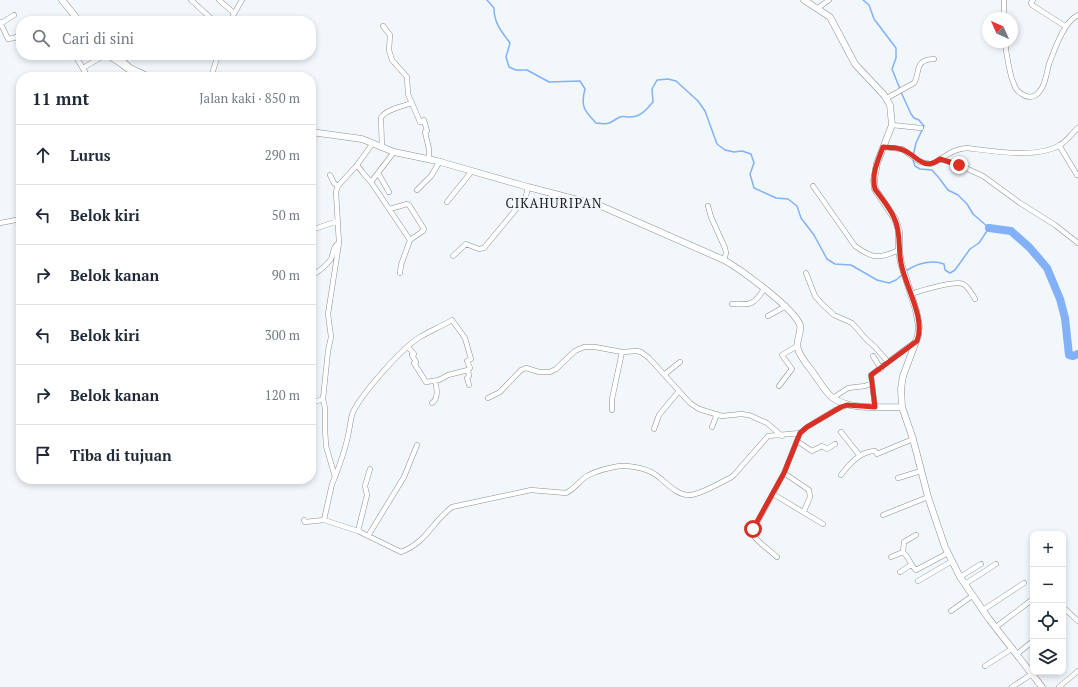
<!DOCTYPE html>
<html lang="id">
<meta charset="utf-8">
<style>
body{margin:0;font-family:"PT Serif",serif;background:#f2f2f3;color:#1f2937}
.controls{position:absolute;right:12px;bottom:12px;display:grid;overflow:hidden;border-radius:8px;box-shadow:0 2px 6px #0003}
.controls button{width:36px;height:36px;display:grid;place-items:center;padding:0;border:0;border-bottom:1px solid #e0e1e3;background:#fff;color:#1f2937;font:20px sans-serif}
.compass{position:absolute;left:982px;top:12px;width:36px;height:36px;border-radius:50%;background:#fff;box-shadow:0 2px 6px #0003;rotate:315deg}
.stop{position:absolute;width:12px;height:12px;margin:-9px;border:3px solid #d93025;border-radius:50%;background:#fff}
.stop.end{background:#d93025;border-color:#fff;box-shadow:0 1px 4px #0008}
.list{margin:0;padding:0;list-style:none}
h2{display:flex;justify-content:space-between;align-items:center;height:52px;margin:0;padding:0 16px;font-size:17px}
h2 small{font-size:13px;font-weight:400;color:#747a83}
.list li{display:grid;grid-template-columns:26px 1fr auto;gap:12px;align-items:center;box-sizing:border-box;height:60px;padding:0 16px;border-top:1px solid #e0e1e3}
.list b{display:block;font-size:15px;white-space:nowrap}
.list em{font-size:13px;font-style:normal;color:#747a83}
.icon{flex:none;width:22px;height:22px;fill:none;stroke:currentColor;stroke-width:2;stroke-linecap:round;stroke-linejoin:round}
.map{position:relative;flex:none;width:1078px;height:687px;overflow:hidden}
.search{position:absolute;background:#fff;box-shadow:0 2px 6px #0003;left:16px;top:16px;width:300px;height:44px;display:flex;align-items:center;gap:10px;box-sizing:border-box;padding:0 14px;border-radius:16px;color:#747a83;font-size:15px}
.panel{position:absolute;background:#fff;box-shadow:0 2px 6px #0003;left:16px;top:72px;width:300px;height:412px;border-radius:16px}
.map>svg:first-child{display:block}
.lines{fill:none;stroke-linecap:round;stroke-linejoin:round}
.stream{stroke:#83b1f7;stroke-width:1.5}
.river{stroke:#83b1f7;stroke-width:8}
.street-casing{stroke:#8b9094;stroke-width:5.5}
.secondary-casing{stroke:#8b9094;stroke-width:7}
.street{stroke:#fff;stroke-width:4.5}
.secondary{stroke:#fff;stroke-width:6}
.route{stroke:#d93025;stroke-width:5}
.labels{text-anchor:middle;stroke-width:4;stroke-linejoin:round;paint-order:stroke}
.quarter-label{font-size:13px;letter-spacing:1px;fill:#1c1e20;stroke:#f1f7fb}
</style>
<div class="map">
<svg width="1078" height="687" viewBox="0 0 1078 687">
<rect width="100%" height="100%" fill="#f1f7fb"/>
<g class="lines">
<path class="stream" d="M487,0L494,8C494,23 501,31 510,43L506,57L509,67L516,70H527L549,82L580,81L585,89C580,107 585,111 596,123C612,125 608,123 620,117C623,116 626,117 630,117C641,117 646,110 653,102L652,89L657,80L668,79L676,81L698,101L705,111L717,144L725,150L734,152L742,151L751,154L754,163L750,174L754,188L776,198L788,199L797,206L801,218L814,235L827,259L835,264L851,265L877,280L889,283L896,280L902,275
M863,0L869,5L874,19L896,48V58L892,69L900,89
M901,92L911,114L914,118L919,120L924,126L916,143L913,156
M906,271C916,264 932,259 944,264L945,270L950,273L955,270L970,249L979,243L989,228L973,214L967,204L958,195L948,190L939,178L932,170L920,169L915,166L913,160"/>
<path class="river" d="M989,228L1011,231L1030,248L1047,268L1060,299L1065,318L1069,355L1073,356L1078,354"/>
<g class="street-casing">
<path id="street" d="M191,0L214,21
M219,0L234,13
M1033,0L1031,3L1032,5L1065,26
M818,8L829,0
M1004,18V0
M230,21L242,0
M0,22L8,39L14,38L21,34
M0,24L14,15
M383,26L390,35L389,50L392,60L407,77L408,94L420,122L424,120L427,131L425,132L429,149V159
M1005,42C1006,51 1010,77 1014,84C1015,88 1018,92 1022,94C1026,97 1031,98 1036,95C1045,88 1046,75 1049,64C1055,49 1063,23 1078,15
M75,55L88,77
M83,68L105,55C117,60 127,70 139,77
M211,77L218,55
M887,98L914,83C921,72 913,60 934,59
M892,125L921,128
M1059,145L1077,175L1078,174
M883,147L902,149L920,162L931,164C945,158 951,149 967,148C992,151 1037,159 1060,145C1067,141 1072,133 1078,128
M382,148L381,118C384,110 404,106 412,103
M940,159L959,165L983,176L1020,203L1055,225L1078,243
M357,165L363,173L371,182
M378,173L389,192
M330,175L334,183L338,186
M813,186L855,246C873,259 879,259 899,250
M417,190L431,176L440,161
M447,202L472,171
M708,206L711,217L725,248L726,253L724,260
M390,209L407,204L409,205L424,229L423,231L410,240L371,182L394,152
M0,223L21,219
M311,230L338,221
M453,256L466,244L479,249L484,248L522,202L526,196L528,187
M400,273L401,265L410,240
M806,273L815,296L822,304L834,315L852,323L866,339L875,347L888,362L915,342
M311,276C318,272 326,266 331,259C334,253 332,247 339,243
M911,294C919,291 956,280 963,284C968,286 972,294 975,299
M732,304C751,305 754,305 764,289
M768,316L786,306
M408,347L414,354L412,355L416,362L414,363L426,382L439,380L448,375L468,370
M873,356L881,369
M665,374L680,362
M779,386L792,369L782,355L797,346
M488,398L500,392L521,370L526,368L539,372H550L556,369L575,351L584,347H595L622,352L637,351L641,352L649,358L690,403L699,409L722,416L741,414L749,415L767,423L782,436
M833,398L848,388L865,386L872,383
M311,403L323,399
M432,403C439,398 437,388 435,381
M875,407L871,375L888,362
M612,410V399L622,352
M712,427L717,414
M654,429L659,415L679,391
M841,432L860,456
M797,441L812,451L822,446L827,449L835,444
M784,473L809,490L810,497L804,511
M841,475C849,464 861,451 875,451L877,454L913,439
M335,477C340,464 345,450 348,436C350,428 350,420 353,412C363,392 401,349 420,337C430,331 442,326 452,320L465,338L471,359L467,361L470,368L468,370L469,376L467,378L469,385
M898,478L921,471
M773,494L823,524
M883,515L928,497
M304,520L305,522L324,520L332,484L335,477L326,446L325,429V408L323,399L328,351L331,337L328,314L339,243L336,192L338,186L357,165L373,143
M324,520L358,531L401,552C427,542 432,522 452,507L531,490L566,493C574,489 577,484 583,479C591,472 604,469 614,467C625,464 647,468 656,475C666,482 677,496 690,495C702,494 719,483 730,478L734,475L768,436L800,433L807,427L835,410L847,405
M358,531L367,495L365,486L370,469
M368,536L404,477L417,445
M903,552L904,542L916,535
M777,557C771,551 753,539 752,532L784,473L800,433
M891,557L903,552C909,557 910,565 916,570L948,553
M900,572L911,565
M960,577L981,564
M918,581L952,561
M965,584L996,564
M983,610L1024,583
M951,611L972,596
M1063,612L1065,609L1078,621
M996,627L1033,599
M1017,654L1033,641
M985,666L1013,648
M1012,687L1032,674
M1059,687L1078,671"/>
</g>
<g class="secondary-casing">
<path id="secondary" d="M62,0L79,21
M804,0L830,17L855,64L884,95L890,105L892,125L877,163L874,180L875,189L895,219L899,231V250L901,263L916,310L919,326L918,336L903,376L901,389L902,407L913,439L928,497L945,547L960,577L989,619L1042,687
M115,55L130,68L149,77
M311,132L362,139L394,152L437,161L528,187L601,206L724,260C740,269 794,308 800,325C802,333 795,341 798,349C801,359 808,365 814,374C820,382 825,392 833,398C849,410 882,407 902,407"/>
</g>
<use href="#street" class="street"/>
<use href="#secondary" class="secondary"/>
</g>
<g class="lines">
<path class="route" d="M753,529L784,473L800,433L807,427L841,407L847,405L875,407L871,375L917,341C926,318 905,286 901,263C898,249 901,233 895,220C891,209 882,199 875,189C871,175 878,160 883,147C889,148 897,147 903,150C917,155 923,172 940,159L959,165"/>
</g>
<g class="labels">
<g class="quarter-label">
<text x="554" y="208">CIKAHURIPAN</text>
</g>
</g>
</svg>
<div class="controls">
<button>+</button>
<button>−</button>
<button><svg class="icon" aria-label="locate" viewBox="0 0 24 24"><circle cx="12" cy="12" r="6"/><path d="M12 2v4M12 18v4M2 12h4M18 12h4"/></svg></button>
<button><svg class="icon" aria-label="layers" viewBox="0 0 24 24"><path d="M12 4l9 5-9 5-9-5zM3 14l9 5 9-5"/></svg></button>
</div>
<svg class="compass" viewBox="-18 -18 36 36"><path d="M0-13l5 13h-10z" fill="#e53935"/><path d="M0 13l5-13h-10z" fill="#747a83"/></svg>
<div class="stop" style="left:753px;top:529px"></div>
<div class="stop end" style="left:959px;top:165px"></div>
<div class="search"><svg class="icon" aria-label="search" viewBox="0 0 24 24"><circle cx="10" cy="10" r="6"/><path d="M15 15l6 6"/></svg>Cari di sini</div>
<section class="panel">
<h2>11 mnt<small>Jalan kaki · 850 m</small></h2>
<ul class="list">
<li><svg class="icon" aria-label="ahead" viewBox="0 0 24 24"><path d="M12 20V5M6 11l6-6 6 6"/></svg><div><b>Lurus</b></div><em>290 m</em></li>
<li><svg class="icon" aria-label="left" viewBox="0 0 24 24"><path d="M17 20v-9H6M10 6l-5 5 5 5"/></svg><div><b>Belok kiri</b></div><em>50 m</em></li>
<li><svg class="icon" aria-label="right" viewBox="0 0 24 24"><path d="M7 20v-9h11M14 6l5 5-5 5"/></svg><div><b>Belok kanan</b></div><em>90 m</em></li>
<li><svg class="icon" aria-label="left" viewBox="0 0 24 24"><path d="M17 20v-9H6M10 6l-5 5 5 5"/></svg><div><b>Belok kiri</b></div><em>300 m</em></li>
<li><svg class="icon" aria-label="right" viewBox="0 0 24 24"><path d="M7 20v-9h11M14 6l5 5-5 5"/></svg><div><b>Belok kanan</b></div><em>120 m</em></li>
<li><svg class="icon" aria-label="arrive" viewBox="0 0 24 24"><path d="M6 21V4h12l-3 4 3 4H6"/></svg><div><b>Tiba di tujuan</b></div></li>
</ul>
</section>
</div>
